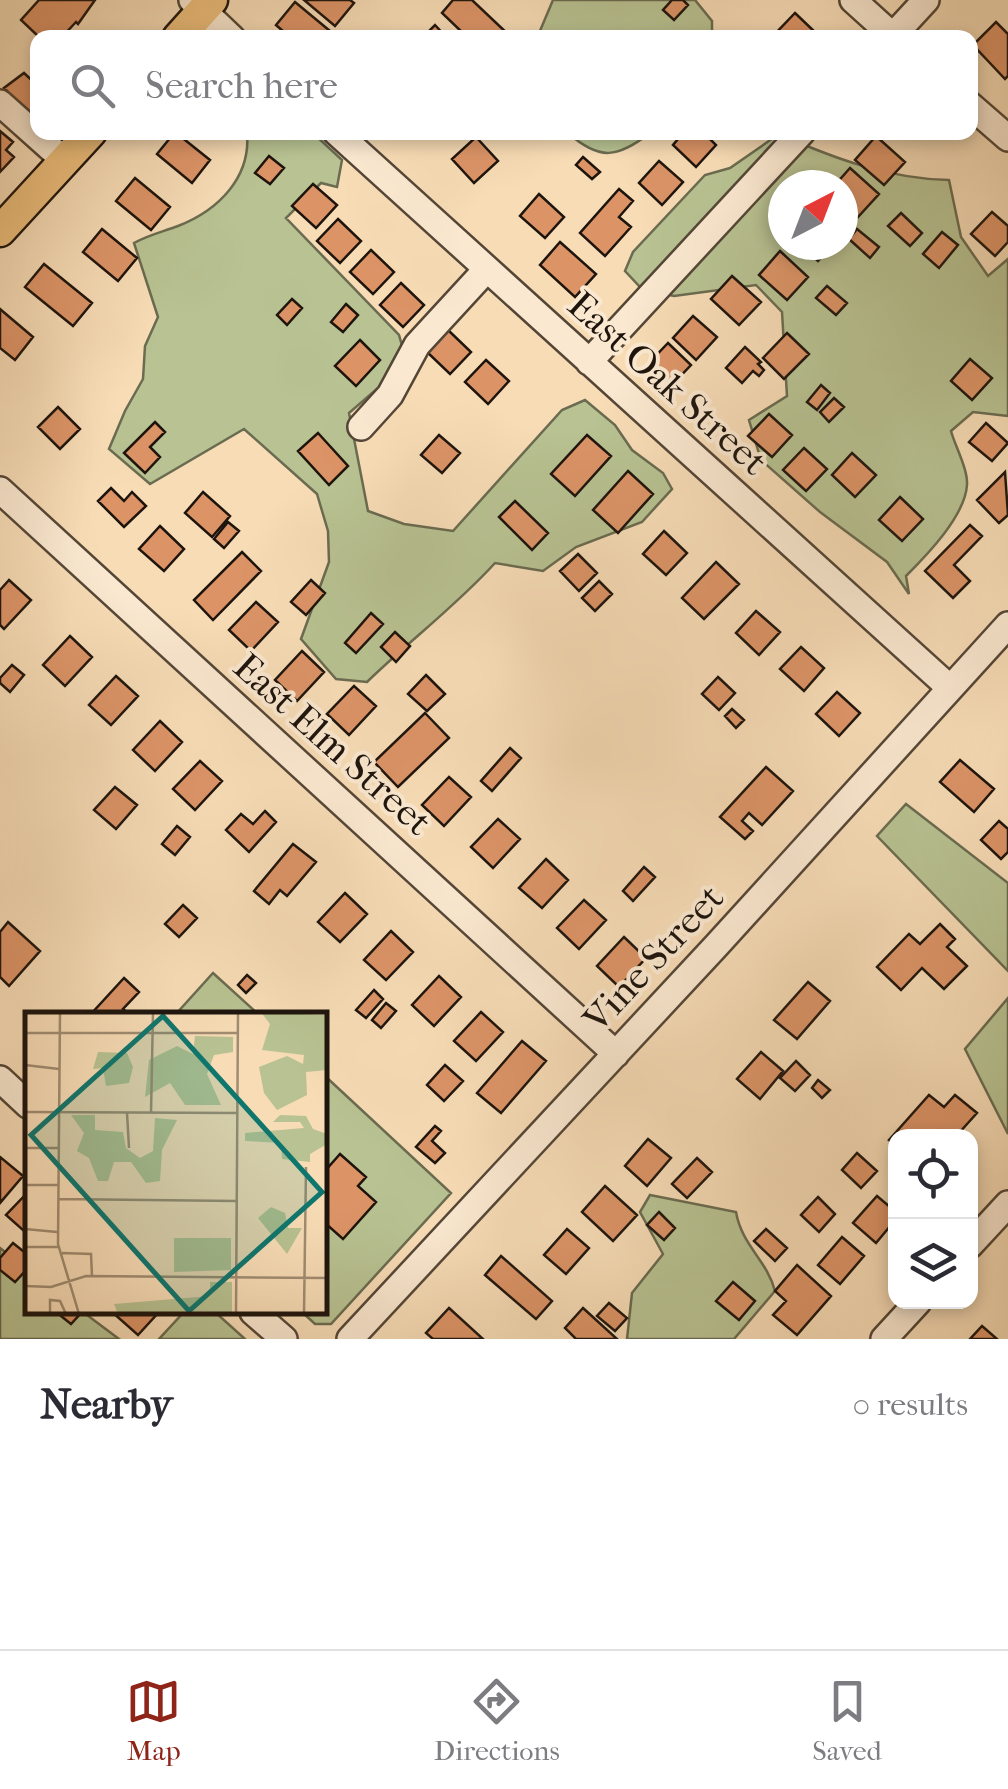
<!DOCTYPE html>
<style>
body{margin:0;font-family:"IM FELL French Canon",serif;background:#f7f7f7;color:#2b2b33}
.controls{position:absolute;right:30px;bottom:30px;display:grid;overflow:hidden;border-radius:20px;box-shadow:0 5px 15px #0003}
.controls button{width:90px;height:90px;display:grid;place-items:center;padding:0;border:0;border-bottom:2px solid #e1e1e2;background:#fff;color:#2b2b33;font:50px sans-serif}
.compass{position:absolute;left:768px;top:170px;width:90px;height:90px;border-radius:50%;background:#fff;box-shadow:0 5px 15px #0003;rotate:42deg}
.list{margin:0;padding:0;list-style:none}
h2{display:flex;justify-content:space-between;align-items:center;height:130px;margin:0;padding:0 40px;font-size:42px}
h2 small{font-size:32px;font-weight:400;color:#7c7c81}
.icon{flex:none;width:55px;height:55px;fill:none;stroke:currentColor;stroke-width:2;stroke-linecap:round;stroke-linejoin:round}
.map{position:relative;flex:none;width:1008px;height:1339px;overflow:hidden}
.search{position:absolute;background:#fff;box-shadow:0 5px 15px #0003;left:30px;right:30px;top:30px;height:110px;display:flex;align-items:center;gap:25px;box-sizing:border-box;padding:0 35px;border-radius:20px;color:#7c7c81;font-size:38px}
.sheet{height:310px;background:#fff}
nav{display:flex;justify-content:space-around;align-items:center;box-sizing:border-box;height:140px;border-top:2px solid #e1e1e2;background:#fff;font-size:28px;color:#7c7c81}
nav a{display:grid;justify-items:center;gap:5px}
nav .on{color:#8f2418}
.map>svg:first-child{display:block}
.green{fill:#b8c292;stroke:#6a6b50;stroke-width:2.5;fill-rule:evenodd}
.building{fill:#dc9467;stroke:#1d140d;stroke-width:2.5}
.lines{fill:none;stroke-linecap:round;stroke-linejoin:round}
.minor-casing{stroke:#544637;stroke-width:30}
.major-casing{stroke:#1d140d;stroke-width:35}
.minor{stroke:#fae8d0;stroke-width:25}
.major{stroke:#ecbe7b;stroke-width:30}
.labels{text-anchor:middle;stroke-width:8;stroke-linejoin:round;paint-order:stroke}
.street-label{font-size:38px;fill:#1d140d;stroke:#fae8d0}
.inset-road{fill:none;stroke:#a08c72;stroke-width:2.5}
.view{fill:#0f766e;fill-opacity:0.15;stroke:#0f766e;stroke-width:5}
.inset-edge{fill:none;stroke:#1d140d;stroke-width:5}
</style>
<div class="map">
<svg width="1008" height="1339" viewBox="0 0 1008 1339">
<rect width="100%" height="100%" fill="#f7dcb6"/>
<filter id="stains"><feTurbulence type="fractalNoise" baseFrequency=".002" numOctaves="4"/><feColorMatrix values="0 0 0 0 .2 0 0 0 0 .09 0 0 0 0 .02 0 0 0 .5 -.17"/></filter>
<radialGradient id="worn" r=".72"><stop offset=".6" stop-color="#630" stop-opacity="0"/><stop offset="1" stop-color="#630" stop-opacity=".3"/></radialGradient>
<path class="green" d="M553,0H695L712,21V37L537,38Z
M247,133H313L342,160L337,187L321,183L286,218L399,335L407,363L349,413L368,511L404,524L453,531L562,410L585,400L615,425L632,450L663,473L672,489L642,522L576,547L543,571L495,563C456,606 409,641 367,682L336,679L301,639L329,562L328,531L317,494L244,429L150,484L109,449L125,411L143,379L145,346L158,317L134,243C148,235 162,232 178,226C219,210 251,177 247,133Z
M568,133H650C617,158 600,161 568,133Z
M779,134C833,158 889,179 949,180L961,237L988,276L1008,259V416L973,412L951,431C955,446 968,469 967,485C965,516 927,555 906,576L909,594L887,562L820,512L761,460L749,420L787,396L782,312L756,285L674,296L642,289L625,271L633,252L705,175L730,168ZM783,185H843V245H783Z
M906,804L1008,883V971L877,836Z
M213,973L258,1014H176Z
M1008,998V1134L965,1049Z
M325,1076L451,1193L331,1324H315L302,1312H325Z
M650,1195L736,1212C742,1246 767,1260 775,1291L734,1339H627L632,1293L663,1254L640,1212Z
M0,1248L27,1269L28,1312H83L119,1339H0Z
M184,1312H215L245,1339H159Z"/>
<path class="building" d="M39,0H95L78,24L76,22L61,38H40L21,20Z
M304,0H350L354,3L335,26Z
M453,0H472L510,36L468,38L442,13Z
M672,0H683L688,5L674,20L663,10Z
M295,2L330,31L325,38H291L276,25Z
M795,13L818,35L816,38L774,35Z
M996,22L1008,34V76L1005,79L973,45Z
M435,25L447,38H422Z
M24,73L38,86V116L34,119L5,94L7,91L4,88Z
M0,131L13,142L6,150L14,157L0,172Z
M175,132L210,160L192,183L157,154Z
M684,132H703L716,145L696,167L673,145Z
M876,136L905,162L884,185L855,160Z
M476,137L498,161L474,183L452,159Z
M269,156L284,168L270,184L255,173Z
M583,157L600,172L592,179L576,165Z
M659,161L683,182L662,205L639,183Z
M850,168L879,194L858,217L843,204V185H835Z
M135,178L170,207L151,230L116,201Z
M313,184L337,205L316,228L292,206Z
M619,189L633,201L619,217L631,227L605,256L580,233Z
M539,194L564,217L545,238L520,216Z
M992,212L1008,226V242L995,256L971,234Z
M901,213L922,233L910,246L888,226Z
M338,219L361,241L340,263L317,241Z
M102,229L137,258L118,281L83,252Z
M857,229L879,247L870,258L849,239Z
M942,232L958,245L939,268L923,254Z
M560,242L596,274L575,297L540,265Z
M800,245H832L818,261Z
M371,250L394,272L373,294L350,272Z
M780,251L808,277L787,300L759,275Z
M44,264L92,303L73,326L25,287Z
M732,276L761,302L739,325L711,299Z
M401,283L424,305L403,327L380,305Z
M827,286L847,303L836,315L816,298Z
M292,299L302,308L287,325L277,315Z
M346,304L358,315L343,332L331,322Z
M0,309L33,337L15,360L0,348Z
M693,316L717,337L696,360L673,338Z
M448,330L471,352L450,374L427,352Z
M787,333L809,354L784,379L763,358Z
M360,340L380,360L356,386L335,366Z
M668,343L691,365L670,387L647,365Z
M745,347L761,362L758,364L764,370L759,376L753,371L742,383L726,368Z
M970,359L992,378L972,400L951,381Z
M486,360L509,381L488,404L465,382Z
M821,385L830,393L817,410L807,402Z
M834,398L844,407L829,422L820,412Z
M58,407L80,429L60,449L38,427Z
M769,414L792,435L772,457L748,436Z
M155,422L165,432L150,447L160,457L145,473L124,453Z
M986,423L1008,443L992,461L969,442Z
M318,433L348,466L329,485L298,451Z
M439,435L460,453L442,473L421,455Z
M587,435L611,456L575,496L551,474Z
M804,448L827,469L806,491L783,470Z
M852,453L876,475L855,497L832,475Z
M628,471L653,494L618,533L593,510Z
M1005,472L1008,515L999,523L977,500Z
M111,488L124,501L132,492L146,506L124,527L98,501Z
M203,492L230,516L212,537L185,513Z
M900,497L923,519L902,541L879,520Z
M515,501L548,533L532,550L499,517Z
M228,522L239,531L224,548L214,539Z
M970,525L982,536L954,565L970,581L953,598L925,571Z
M160,526L184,549L164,571L139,549Z
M664,531L687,553L666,575L643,554Z
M242,552L261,571L213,620L194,600Z
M578,554L597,573L579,591L560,571Z
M716,562L739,584L704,619L682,598Z
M9,580L31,600L4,629L0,625V590Z
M311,580L325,593L306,615L291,602Z
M599,581L612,594L595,611L582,598Z
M256,602L278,622L251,651L229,630Z
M756,611L780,632L759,655L736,633Z
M371,613L383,624L356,653L345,643Z
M395,632L410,646L396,662L381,647Z
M70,636L92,657L65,686L43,665Z
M801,647L824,668L804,691L780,669Z
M302,651L324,672L297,701L275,680Z
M12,665L24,675L10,692L0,683V678Z
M426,675L445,694L427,711L408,694Z
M116,676L138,696L111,725L89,705Z
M718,677L735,693L719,710L702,694Z
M354,686L376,706L349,735L327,714Z
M837,692L860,713L839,736L816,714Z
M732,709L744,720L736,728L725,716Z
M425,713L449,738L398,787L374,762Z
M160,721L182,742L155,771L133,750Z
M510,748L521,758L492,791L481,781Z
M960,760L994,789L974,812L940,782Z
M200,761L222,781L195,810L173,789Z
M766,767L793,791L762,825L749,813L742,821L753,831L745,839L720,817Z
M449,777L471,797L444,826L422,805Z
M115,787L137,805L116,829L94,810Z
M265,811L276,822L249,852L226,830L241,814L253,824Z
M498,819L520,839L493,868L471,847Z
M999,821L1008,829V852L1001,859L981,840Z
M177,826L190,837L175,855L162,844Z
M293,844L316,862L287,896L280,890L269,904L254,891Z
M546,859L568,880L542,908L519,888Z
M644,867L655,877L633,901L623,891Z
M345,893L367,914L340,942L318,922Z
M584,900L606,920L579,949L557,928Z
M183,905L197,918L179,937L165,924Z
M8,922L40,951L9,986L0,977V932Z
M940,924L955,939L947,947L967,966L944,989L922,968L901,990L877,967L909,934L920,944Z
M391,931L413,952L386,980L364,960Z
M624,937L646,958L619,987L597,966Z
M247,975L256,983L246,993L238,985Z
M439,976L461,997L434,1026L412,1005Z
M124,978L139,992L123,1009L129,1014H91Z
M808,982L830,1001L797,1039L774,1020Z
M374,990L383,999L366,1018L356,1010Z
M386,1003L396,1011L381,1028L372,1020Z
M481,1012L503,1032L476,1061L454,1041Z
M522,1041L546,1061L501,1113L477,1093Z
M761,1052L783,1071L760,1099L737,1079Z
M796,1061L810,1075L795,1091L780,1078Z
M445,1065L463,1081L444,1101L427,1085Z
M818,1080L830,1090L822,1098L812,1088Z
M929,1095L944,1107L955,1095L977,1113L959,1133L963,1136H896V1145L889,1140Z
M435,1126L441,1131L432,1141L445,1153L435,1163L416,1147Z
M648,1139L671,1158L647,1186L625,1166Z
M857,1153L877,1171L861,1188L842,1170Z
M340,1154L366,1177L358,1186L376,1202L343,1239L325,1223V1171Z
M0,1157L23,1176L0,1203Z
M697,1158L712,1172L687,1198L672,1184Z
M605,1186L637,1215L613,1241L582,1212Z
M28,1192V1228L24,1231L6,1215Z
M877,1196L896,1212V1219L876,1243L853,1223Z
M818,1197L835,1214L819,1232L801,1215Z
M659,1212L675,1228L664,1240L647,1225Z
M567,1229L589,1248L566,1274L544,1255Z
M766,1229L787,1248L775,1261L754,1241Z
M842,1237L864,1256L840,1284L818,1265Z
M13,1243L28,1255V1268L15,1282L0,1270V1258Z
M501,1256L552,1301L536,1319L485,1275Z
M797,1265L831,1296L797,1335L773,1315L786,1301L775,1291Z
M733,1282L755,1301L739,1320L716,1301Z
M609,1303L627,1318L615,1331L597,1316Z
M449,1308L483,1339H433L426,1333Z
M583,1308L617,1339H576L565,1328Z
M56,1312H82L71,1324Z
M112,1312H159L138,1335Z
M982,1326L997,1339H970Z"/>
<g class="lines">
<g class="minor-casing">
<path id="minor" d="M192,0L232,38
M853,0L895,38
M891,38L926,0
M0,103L65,161
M970,105L1008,138
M336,132L950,688
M589,362L802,132
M361,427L390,395L417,345L486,270
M0,490L616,1054
M0,1079L28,1105
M970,1245L1008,1204
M253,1312L284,1339
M350,1339L716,946L1008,625
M884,1339L918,1302"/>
</g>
<g class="major-casing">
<path id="major" d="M178,38L212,0
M0,231L91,132"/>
</g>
<use href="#minor" class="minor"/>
<use href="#major" class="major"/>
</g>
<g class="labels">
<g class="street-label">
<text transform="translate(668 383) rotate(42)" y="13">East Oak Street</text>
<text transform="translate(333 744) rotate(42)" y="13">East Elm Street</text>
<text transform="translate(653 958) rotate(-47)" y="13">Vine Street</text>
</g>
</g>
<g transform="translate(25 1012)">
<rect width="302" height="302" fill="#f7dcb6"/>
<path d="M236,0L302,3V58L281,60L282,83L252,98L239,81L234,55L262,44L278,52L279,43L237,38L245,12ZM170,24L208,25V40L189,43L182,62L196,93H160L145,71L120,85L124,48L152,34L168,42ZM73,40L102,41L108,55L104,71L81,74L78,56L68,57ZM46,103H70V118L98,120L101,136L115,146L128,139L130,106L152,108L137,138L135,169L121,171L106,150H89L83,169H73L64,146L52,139L59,121ZM255,103L281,104L288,117L302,122V132L285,142V150L257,147L256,131L220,129V121L279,116L275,110H248ZM246,195L260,201L263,216H277L262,242L233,206ZM149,226H206V258L149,260ZM185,270H207V302H93L89,292L185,284Z" fill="#b8c292"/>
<path class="inset-road" d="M35,0L33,232L54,302M0,21H212M0,53L34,57M0,100L212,101M102,101L104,136M126,101L128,0M0,136H33M0,173H33M33,187L211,189M0,217L32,220M0,235H33M37,241L66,242L67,264M0,274L26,275L61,264L303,266M25,302V288L35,289L41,302M211,302L213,0M279,302L281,155"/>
<path class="view" d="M138,4L297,180L164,299L6,123Z"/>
<rect width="302" height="302" class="inset-edge"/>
</g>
<rect width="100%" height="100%" filter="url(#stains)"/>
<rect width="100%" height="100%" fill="url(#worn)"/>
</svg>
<div class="controls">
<button><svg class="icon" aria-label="locate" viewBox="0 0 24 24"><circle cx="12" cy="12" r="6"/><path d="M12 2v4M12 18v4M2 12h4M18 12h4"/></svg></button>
<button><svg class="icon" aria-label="layers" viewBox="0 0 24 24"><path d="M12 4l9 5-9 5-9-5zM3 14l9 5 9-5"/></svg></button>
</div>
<svg class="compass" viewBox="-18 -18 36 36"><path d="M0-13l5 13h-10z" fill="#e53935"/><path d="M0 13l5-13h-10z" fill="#7c7c81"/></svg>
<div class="search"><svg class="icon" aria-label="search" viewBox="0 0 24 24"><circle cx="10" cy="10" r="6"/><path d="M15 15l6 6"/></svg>Search here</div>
</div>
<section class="sheet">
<h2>Nearby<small>0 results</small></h2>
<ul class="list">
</ul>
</section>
<nav>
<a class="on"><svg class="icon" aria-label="map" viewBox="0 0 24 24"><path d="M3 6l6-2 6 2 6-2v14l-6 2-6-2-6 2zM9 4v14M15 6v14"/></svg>Map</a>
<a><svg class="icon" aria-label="directions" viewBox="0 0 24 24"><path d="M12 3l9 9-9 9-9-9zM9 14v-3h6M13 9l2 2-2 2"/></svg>Directions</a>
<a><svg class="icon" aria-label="saved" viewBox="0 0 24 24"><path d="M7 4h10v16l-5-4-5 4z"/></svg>Saved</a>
</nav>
